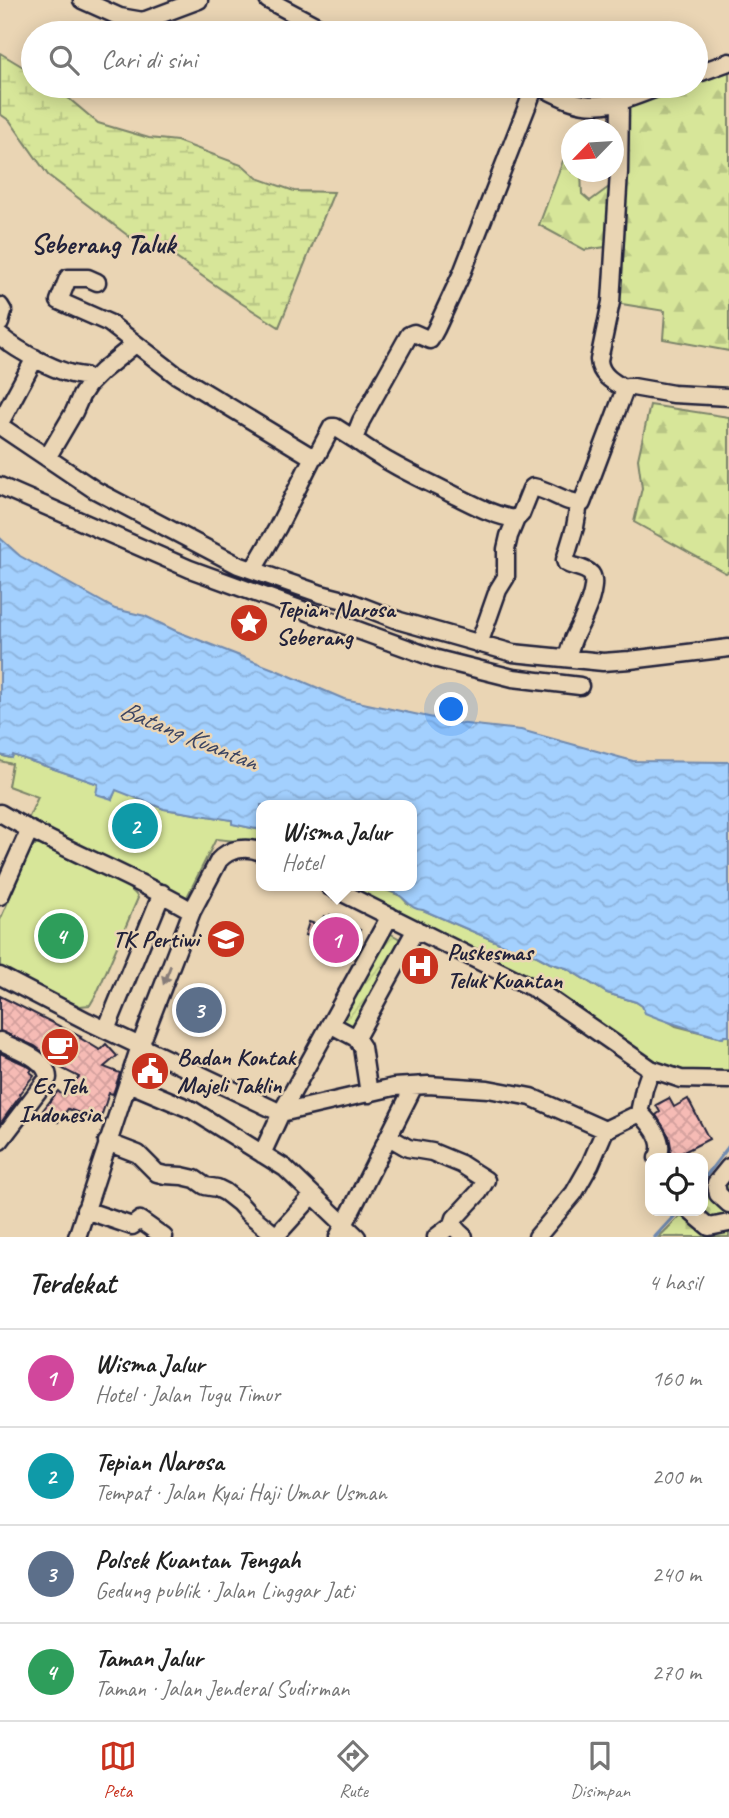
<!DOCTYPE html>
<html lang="id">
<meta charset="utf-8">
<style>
body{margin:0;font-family:Caveat,sans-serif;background:#f6f6f6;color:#222}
.controls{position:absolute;right:21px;bottom:21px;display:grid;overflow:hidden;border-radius:14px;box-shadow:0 4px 18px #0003}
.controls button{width:63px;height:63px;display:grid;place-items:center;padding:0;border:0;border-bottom:2px solid #e0e0e0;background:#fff;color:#222;font:35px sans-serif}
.compass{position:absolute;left:561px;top:119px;width:63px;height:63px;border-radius:50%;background:#fff;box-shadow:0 4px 18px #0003;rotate:245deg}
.you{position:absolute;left:452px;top:710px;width:24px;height:24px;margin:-18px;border:5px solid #fff;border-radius:50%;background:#1a73e8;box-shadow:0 0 0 10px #1a73e833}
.badge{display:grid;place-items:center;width:46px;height:46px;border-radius:50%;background:#c8321e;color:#fff;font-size:23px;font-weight:700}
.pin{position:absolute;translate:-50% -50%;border:4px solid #fff;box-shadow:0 2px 7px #0006}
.popup{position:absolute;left:256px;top:800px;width:161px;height:91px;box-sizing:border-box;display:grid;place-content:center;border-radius:14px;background:#fff;filter:drop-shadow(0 2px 5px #0005);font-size:23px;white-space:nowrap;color:#767676}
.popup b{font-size:26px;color:#222}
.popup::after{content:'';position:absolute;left:50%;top:100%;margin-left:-14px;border:14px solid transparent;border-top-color:#fff}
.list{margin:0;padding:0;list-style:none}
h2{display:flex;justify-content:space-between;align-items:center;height:91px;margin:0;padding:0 28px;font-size:30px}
h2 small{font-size:23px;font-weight:400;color:#767676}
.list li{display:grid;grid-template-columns:46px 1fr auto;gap:21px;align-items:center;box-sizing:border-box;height:98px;padding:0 28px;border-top:2px solid #e0e0e0}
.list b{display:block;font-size:26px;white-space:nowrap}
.list p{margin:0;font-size:23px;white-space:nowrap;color:#767676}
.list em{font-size:23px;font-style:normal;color:#767676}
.icon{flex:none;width:38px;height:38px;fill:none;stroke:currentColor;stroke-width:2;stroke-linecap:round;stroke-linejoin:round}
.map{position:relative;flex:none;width:729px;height:1237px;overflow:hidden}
.search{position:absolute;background:#fff;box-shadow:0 4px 18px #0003;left:21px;right:21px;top:21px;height:77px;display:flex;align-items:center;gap:18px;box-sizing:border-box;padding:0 24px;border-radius:38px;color:#767676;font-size:26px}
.sheet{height:483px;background:#fff}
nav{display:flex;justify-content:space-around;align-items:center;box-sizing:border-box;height:98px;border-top:2px solid #e0e0e0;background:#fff;font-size:19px;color:#767676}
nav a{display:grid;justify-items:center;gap:4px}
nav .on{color:#c8321e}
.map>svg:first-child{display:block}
.forest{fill:url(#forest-firs);stroke:#7c846a;stroke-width:2}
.wetland{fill:url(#wetland-marsh);stroke:#7c846a;stroke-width:2}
.cemetery{fill:url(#cemetery-stones);stroke:#7c846a;stroke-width:2}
.park{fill:#d7e699;stroke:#7c846a;stroke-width:2}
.garden{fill:url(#garden-furrows);stroke:#7c846a;stroke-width:2}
.water{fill:url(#water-waves);stroke:#6f8ab0;stroke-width:2}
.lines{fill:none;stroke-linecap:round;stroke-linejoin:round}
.stream{stroke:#6f8ab0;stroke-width:3.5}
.building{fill:url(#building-cross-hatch);stroke:#22223b;stroke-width:2}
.minor-casing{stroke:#22223b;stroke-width:21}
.minor{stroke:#ead5b4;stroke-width:16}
.oneway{fill:#867c78}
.labels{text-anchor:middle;stroke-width:5;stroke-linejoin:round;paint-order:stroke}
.poi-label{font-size:24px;font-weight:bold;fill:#22223b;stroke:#ead5b4;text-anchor:start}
.water-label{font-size:26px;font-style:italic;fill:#3c4562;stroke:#ead5b4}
.quarter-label{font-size:28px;font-weight:bold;fill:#22223b;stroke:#ead5b4}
</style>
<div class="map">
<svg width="729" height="1237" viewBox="0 0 729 1237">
<defs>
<pattern id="forest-firs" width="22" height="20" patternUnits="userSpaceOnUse" patternTransform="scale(1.75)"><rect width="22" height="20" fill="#d7e699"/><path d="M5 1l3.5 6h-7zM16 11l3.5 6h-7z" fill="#b8c585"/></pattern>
<pattern id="wetland-marsh" width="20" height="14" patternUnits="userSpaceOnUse" patternTransform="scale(1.75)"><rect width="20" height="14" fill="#d7e699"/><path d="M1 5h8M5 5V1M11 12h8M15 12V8" fill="none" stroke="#b8c585"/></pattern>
<pattern id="cemetery-stones" width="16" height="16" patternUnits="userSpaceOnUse" patternTransform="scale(1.75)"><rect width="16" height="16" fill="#d7e699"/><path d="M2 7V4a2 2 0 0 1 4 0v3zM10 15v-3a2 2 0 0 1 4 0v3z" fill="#b8c585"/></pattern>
<pattern id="garden-furrows" width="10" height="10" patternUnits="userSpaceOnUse" patternTransform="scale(1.75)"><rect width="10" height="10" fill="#d7e699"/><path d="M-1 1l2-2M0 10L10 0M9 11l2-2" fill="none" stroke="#b8c585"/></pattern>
<pattern id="water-waves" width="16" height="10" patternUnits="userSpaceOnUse" patternTransform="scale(1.75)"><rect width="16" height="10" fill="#a3d0fe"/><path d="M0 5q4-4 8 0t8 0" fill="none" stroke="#8cb2db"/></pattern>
<pattern id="building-cross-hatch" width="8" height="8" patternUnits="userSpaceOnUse" patternTransform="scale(1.75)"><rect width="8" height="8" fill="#f6bbb5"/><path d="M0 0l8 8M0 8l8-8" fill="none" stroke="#d3a09d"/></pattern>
</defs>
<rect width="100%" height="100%" fill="#ead5b4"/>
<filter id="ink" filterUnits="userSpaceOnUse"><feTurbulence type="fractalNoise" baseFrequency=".0143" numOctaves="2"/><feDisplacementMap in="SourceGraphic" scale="14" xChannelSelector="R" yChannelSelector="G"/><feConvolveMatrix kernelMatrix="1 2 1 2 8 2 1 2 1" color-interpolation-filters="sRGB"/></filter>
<g filter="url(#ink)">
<path class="forest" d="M729,67V351L663,339L665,311L616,303L608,276L606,247L585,250L539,225L566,153L571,159L572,172H581L582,194L590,201L609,187L615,165L618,107L676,86H696V78Z
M650,405L729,417V571L726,573L634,522L642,488L638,459Z"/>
<path class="wetland" d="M0,53L33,73V86H54L98,123L149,138L177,141L244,166L257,178L294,191L334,192L279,327L241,303L176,258L135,241L48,175L10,121L0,114Z"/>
<path class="cemetery" d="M729,1157V1237H659L685,1211H703V1190Z"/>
<path class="park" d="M0,755L10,758L13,755L99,784L112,799L116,789L164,809L233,820V824L261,830V847L246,842L216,839L187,897L106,862L28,824V819L38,797L8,786L12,764L0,761Z
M34,845H42C62,855 130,881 138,898L97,993L90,1005L80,1006L52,994L0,967V920L31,848Z
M352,886H376L401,896L408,904L423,910L504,945L537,956L550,963L566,968L607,993L636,1002L676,1026L722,1038L724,1036H729V1074L683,1071L643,1057Z"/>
<path class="garden" d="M384,930L407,943L356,1033L334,1021Z"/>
<path class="water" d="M0,538L20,556L115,609L145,616L176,631L276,670L344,699L457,723L521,730L633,761L729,762V1036H724L723,1038C696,1031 671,1024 645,1013L642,1006L636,1002L607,993L566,968L550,963L537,956L504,945L423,910C411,910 408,901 399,895C392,891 384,889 376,886H411V805H261V830L232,824V820L164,809L116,790L112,799L96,794L98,784L13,755L12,758L0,755Z"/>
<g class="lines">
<path class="stream" d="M703,1180L729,1146
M655,1237L679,1211"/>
</g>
<path class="building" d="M330,915L351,924L350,926L360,930L358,934L360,935L353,955L340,950L336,961L314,952L318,944L312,942L314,938L305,935L309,922L319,925L324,916L329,918Z
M0,996L81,1037L80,1038L100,1050L106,1044L117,1056L104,1067L120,1073L113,1094L109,1093L100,1120L68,1109L58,1122L43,1110L58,1091L62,1095L79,1077L55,1065L49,1057L35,1046L0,1031Z
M0,1053L24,1064L32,1069L30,1072L34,1075L19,1094L20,1096L0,1124Z
M669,1098L674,1107L688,1099L709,1139L672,1158L669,1156L671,1147L669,1136L656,1115L660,1112L656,1105Z"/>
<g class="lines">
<g class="minor-casing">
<path id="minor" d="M82,0L120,17L143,21L199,0
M268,0L330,33
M696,74L729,62
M535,86L462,273L436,329L430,340L414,333L409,335L361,421L354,439C383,461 417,477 450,493C471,503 493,516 516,519L521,514L531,489L533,487C550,490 566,504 582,503L625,389
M537,86C549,90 560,97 572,101C604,112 632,97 662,86
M620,102L619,172L611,302L599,360C600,375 613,382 625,389
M97,282L88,278H68L59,301L109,323L175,374L312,457L317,455L332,427H335L354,439
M0,306L3,311L0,323
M0,336C18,351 61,375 84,376L90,383
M625,389L627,387H633L673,394L729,397
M0,423L35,358
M0,426L95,490L238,565L321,594L348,601L400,621L513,653L603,662L630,660L729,648
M47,458L74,412L81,396L88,385L102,371L135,344
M0,486L190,569L437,659L513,678L580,686
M253,570L278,527L313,457
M479,644L498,590L506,577V549L509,536L516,519
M567,658C569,651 571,644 574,637C580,626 600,586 591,574C586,568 573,567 566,563L565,560L575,527L579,504
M0,813C62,850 130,874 192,911
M329,886L537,990L651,1069L681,1079L729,1080
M0,896L29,831
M0,976L87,1021L281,1113L394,1087L428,1085L488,1089L531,1097L605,1130
M330,1024L356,1038L362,1047L369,1094
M106,1030L162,893
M356,1038L416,929
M0,1041C15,1049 47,1058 48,1078L0,1141
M128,1083L192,1110L285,1168L357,1237
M639,1113L644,1089L651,1069
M389,1137L408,1148L432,1152L461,1164L486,1180L479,1192L455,1218C451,1227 458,1231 464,1237
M107,1142L138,1154L157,1173L165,1175L182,1176L195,1179L205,1186L217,1188L225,1192L239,1203L248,1213L276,1236
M262,1154L281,1113L390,916
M729,1167L716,1183L718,1194L729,1204
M85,1210L132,1226L140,1220L164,1237
M690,1211L709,1227L729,1223
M77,1237L140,1046L192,911L219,860C230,848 247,846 261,852
M275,1237L313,1195
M338,1237L414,1086
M436,1237L453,1224
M537,1237L574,1193L590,1165L605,1130L640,1113C651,1124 667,1143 657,1158"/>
</g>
<use href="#minor" class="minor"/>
</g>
<defs><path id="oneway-solid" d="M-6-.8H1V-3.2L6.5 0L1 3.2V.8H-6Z" transform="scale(1.75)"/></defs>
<use class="oneway" href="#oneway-solid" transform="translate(167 975) rotate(111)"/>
</g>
<defs>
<g id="sight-disc" transform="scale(2.0125)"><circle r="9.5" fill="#c8321e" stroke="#ead5b4"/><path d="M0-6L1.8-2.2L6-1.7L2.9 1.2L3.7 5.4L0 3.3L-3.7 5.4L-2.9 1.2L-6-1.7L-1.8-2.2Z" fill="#fff"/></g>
<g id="school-disc" transform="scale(2.0125)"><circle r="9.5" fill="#c8321e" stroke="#ead5b4"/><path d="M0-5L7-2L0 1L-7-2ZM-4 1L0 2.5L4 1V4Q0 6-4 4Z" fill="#fff"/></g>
<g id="hospital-disc" transform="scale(2.0125)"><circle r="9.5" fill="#c8321e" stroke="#ead5b4"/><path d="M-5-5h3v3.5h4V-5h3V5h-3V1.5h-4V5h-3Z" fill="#fff"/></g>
<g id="cafe-disc" transform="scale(2.0125)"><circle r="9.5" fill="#c8321e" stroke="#ead5b4"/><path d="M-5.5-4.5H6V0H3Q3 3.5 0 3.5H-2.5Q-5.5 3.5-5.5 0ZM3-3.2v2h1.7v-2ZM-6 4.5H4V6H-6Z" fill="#fff"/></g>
<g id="civic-disc" transform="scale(2.0125)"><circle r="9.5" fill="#c8321e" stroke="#ead5b4"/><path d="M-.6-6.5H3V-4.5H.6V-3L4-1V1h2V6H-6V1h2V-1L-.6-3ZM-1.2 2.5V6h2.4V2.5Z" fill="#fff"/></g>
</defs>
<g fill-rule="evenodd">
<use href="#sight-disc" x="249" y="623"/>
<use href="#school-disc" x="226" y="939"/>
<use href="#hospital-disc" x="420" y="966"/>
<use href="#cafe-disc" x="60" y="1047"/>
<use href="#civic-disc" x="150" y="1071"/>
</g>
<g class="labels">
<g class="poi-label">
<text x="276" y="617">Tepian Narosa<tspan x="276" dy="28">Seberang</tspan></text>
<text x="199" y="947" text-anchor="end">TK Pertiwi</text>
<text x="447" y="960">Puskesmas<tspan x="447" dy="28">Teluk Kuantan</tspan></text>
<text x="177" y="1065">Badan Kontak<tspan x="177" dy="28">Majeli Taklin</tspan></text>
<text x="60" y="1094" text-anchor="middle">Es Teh<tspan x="60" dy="28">Indonesia</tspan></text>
</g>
<g class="water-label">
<text transform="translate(189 735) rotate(22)" y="9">Batang Kuantan</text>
</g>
<g class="quarter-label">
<text x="103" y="253">Seberang Taluk</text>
</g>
</g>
</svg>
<div class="controls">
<button><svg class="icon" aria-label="locate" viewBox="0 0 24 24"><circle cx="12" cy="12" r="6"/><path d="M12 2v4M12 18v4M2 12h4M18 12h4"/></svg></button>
</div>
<svg class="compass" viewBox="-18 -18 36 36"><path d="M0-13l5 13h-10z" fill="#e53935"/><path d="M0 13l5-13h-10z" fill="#767676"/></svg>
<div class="you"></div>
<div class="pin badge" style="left:336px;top:940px;background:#d1479c">1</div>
<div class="popup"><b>Wisma Jalur</b>Hotel</div>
<div class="pin badge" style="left:135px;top:826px;background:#0f9aa8">2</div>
<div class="pin badge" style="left:199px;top:1010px;background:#5c6f8a">3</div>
<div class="pin badge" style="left:61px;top:936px;background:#2e9e5b">4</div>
<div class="search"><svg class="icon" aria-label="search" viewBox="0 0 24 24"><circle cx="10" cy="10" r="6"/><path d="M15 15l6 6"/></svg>Cari di sini</div>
</div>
<section class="sheet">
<h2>Terdekat<small>4 hasil</small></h2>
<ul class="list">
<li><span class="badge" style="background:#d1479c">1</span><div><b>Wisma Jalur</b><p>Hotel · Jalan Tugu Timur</p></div><em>160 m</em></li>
<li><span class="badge" style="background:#0f9aa8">2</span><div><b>Tepian Narosa</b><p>Tempat · Jalan Kyai Haji Umar Usman</p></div><em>200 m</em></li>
<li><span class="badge" style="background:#5c6f8a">3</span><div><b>Polsek Kuantan Tengah</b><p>Gedung publik · Jalan Linggar Jati</p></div><em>240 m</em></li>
<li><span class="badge" style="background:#2e9e5b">4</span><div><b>Taman Jalur</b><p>Taman · Jalan Jenderal Sudirman</p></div><em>270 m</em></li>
</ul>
</section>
<nav>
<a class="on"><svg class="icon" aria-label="map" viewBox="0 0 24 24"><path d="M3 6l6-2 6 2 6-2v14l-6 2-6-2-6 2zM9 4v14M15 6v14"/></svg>Peta</a>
<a><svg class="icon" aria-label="directions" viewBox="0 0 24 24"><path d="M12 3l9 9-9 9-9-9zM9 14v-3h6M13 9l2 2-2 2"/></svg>Rute</a>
<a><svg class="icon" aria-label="saved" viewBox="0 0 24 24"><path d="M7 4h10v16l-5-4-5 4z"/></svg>Disimpan</a>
</nav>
